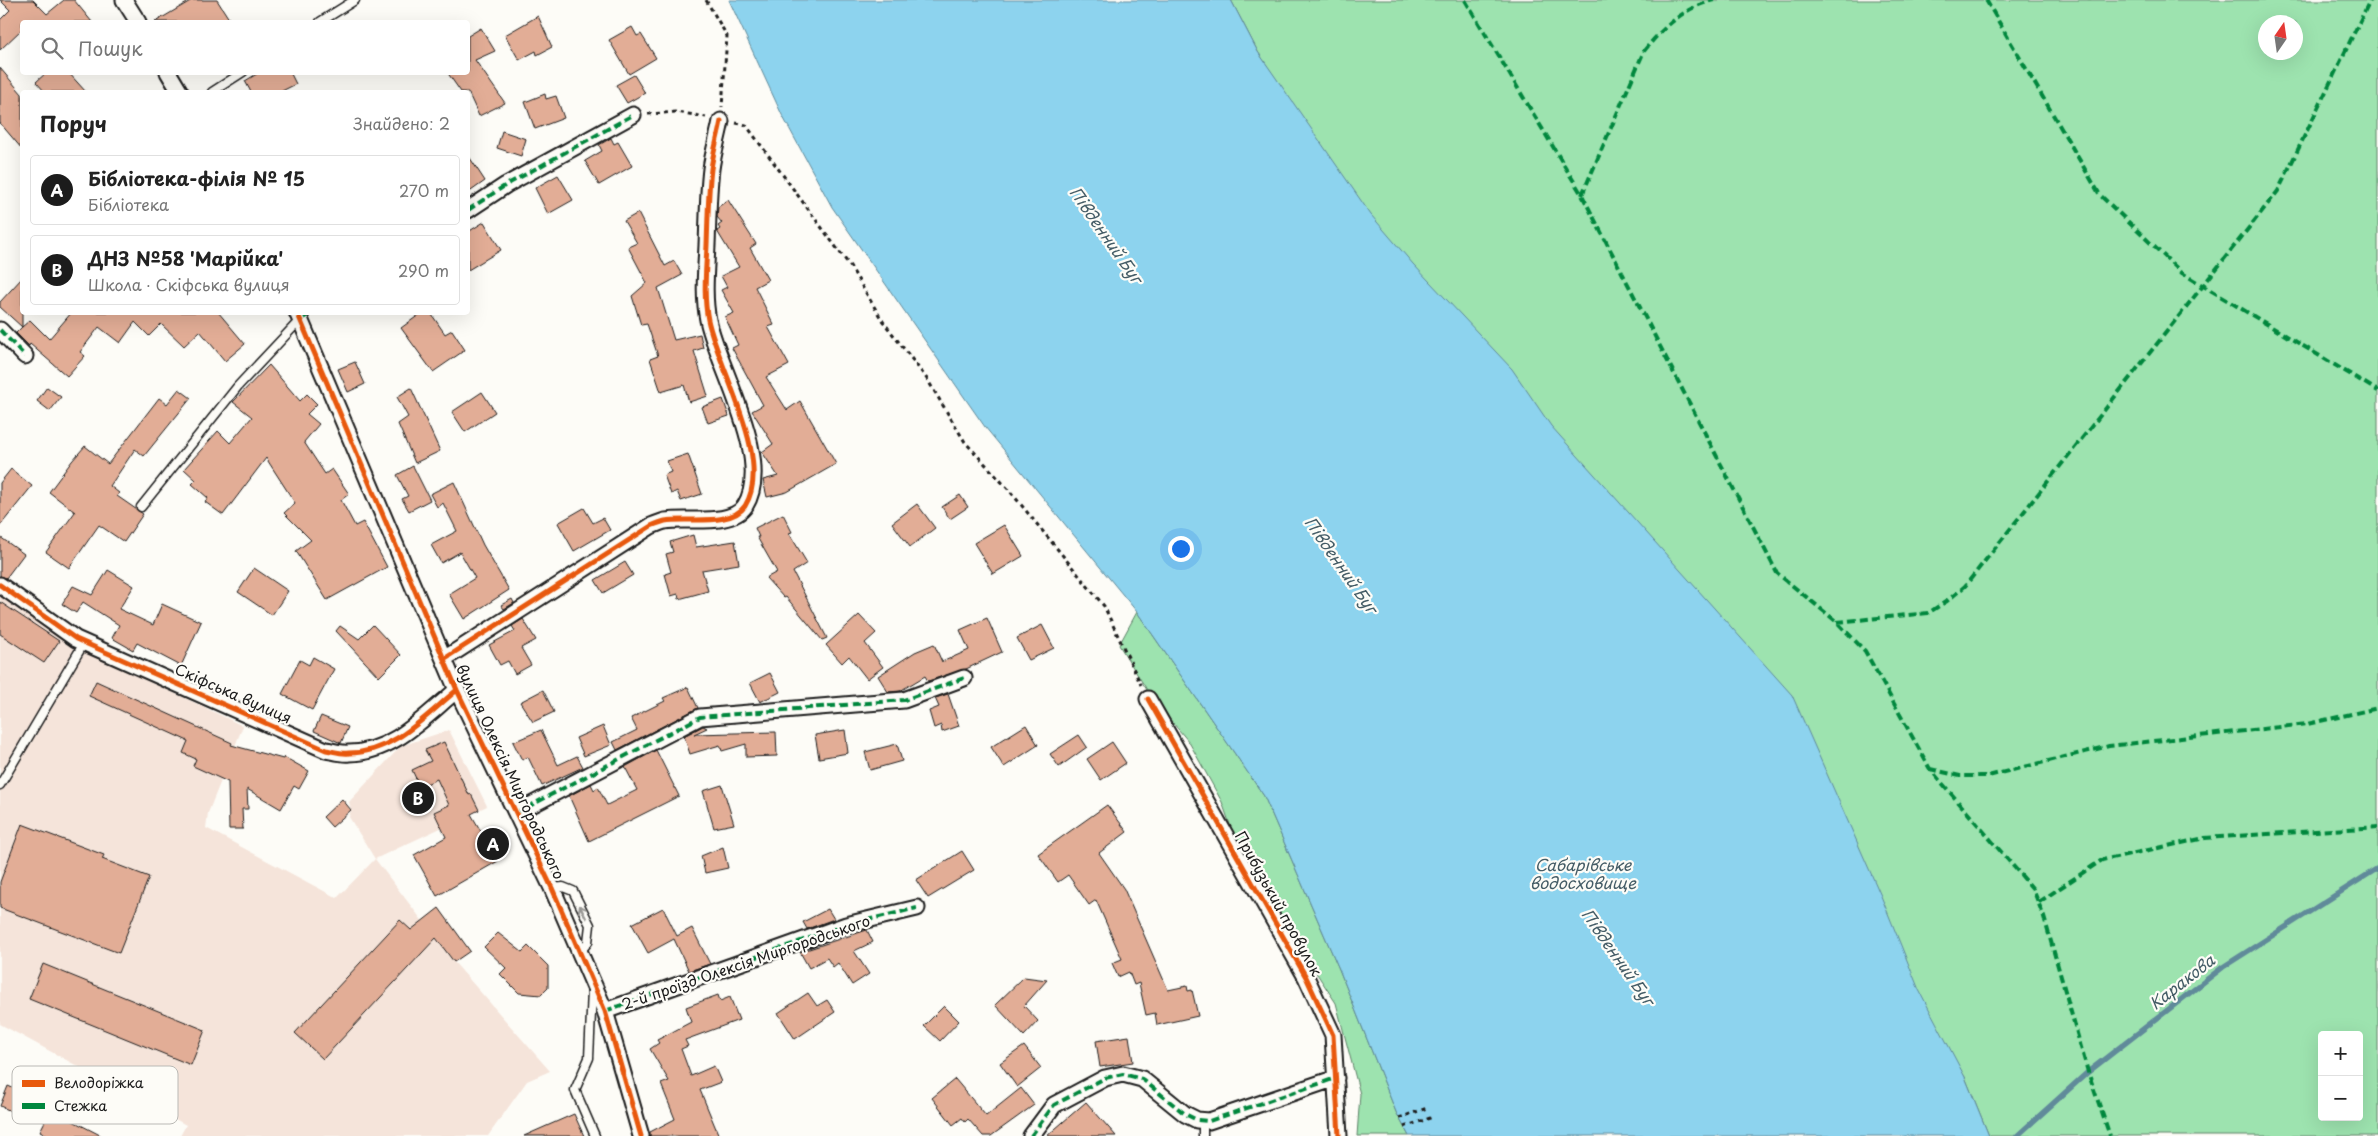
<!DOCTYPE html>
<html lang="uk">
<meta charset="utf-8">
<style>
body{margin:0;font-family:"Playpen Sans",sans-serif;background:#f6f6f6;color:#222}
.controls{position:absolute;right:15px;bottom:15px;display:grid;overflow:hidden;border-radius:5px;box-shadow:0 5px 20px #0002}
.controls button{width:45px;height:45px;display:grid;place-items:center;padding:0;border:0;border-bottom:1px solid #e0e0e0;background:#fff;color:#222;font:25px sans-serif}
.compass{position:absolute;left:2258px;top:15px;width:45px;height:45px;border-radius:50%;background:#fff;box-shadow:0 5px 20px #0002;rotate:13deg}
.you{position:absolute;left:1180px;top:548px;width:18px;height:18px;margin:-12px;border:4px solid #fff;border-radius:50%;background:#1a73e8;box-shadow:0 0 0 8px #1a73e833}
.badge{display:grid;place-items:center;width:32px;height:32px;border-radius:50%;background:#1c1c1c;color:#fff;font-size:16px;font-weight:700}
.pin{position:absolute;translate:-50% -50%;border:2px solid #fff;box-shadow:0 1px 5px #0006}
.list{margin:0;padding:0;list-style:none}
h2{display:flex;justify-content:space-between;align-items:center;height:65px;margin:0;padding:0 20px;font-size:21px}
h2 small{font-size:16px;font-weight:400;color:#767676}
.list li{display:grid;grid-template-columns:32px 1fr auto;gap:15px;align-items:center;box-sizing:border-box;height:70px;margin:0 10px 10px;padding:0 10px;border:1px solid #e0e0e0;border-radius:5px}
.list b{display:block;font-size:19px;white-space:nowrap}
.list p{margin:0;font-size:16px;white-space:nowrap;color:#767676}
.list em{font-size:16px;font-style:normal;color:#767676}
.icon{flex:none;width:28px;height:28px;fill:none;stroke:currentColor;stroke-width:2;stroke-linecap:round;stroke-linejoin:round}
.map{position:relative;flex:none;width:2378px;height:1136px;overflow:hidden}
.search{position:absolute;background:#fff;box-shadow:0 5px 20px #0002;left:20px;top:20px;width:450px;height:55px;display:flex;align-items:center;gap:12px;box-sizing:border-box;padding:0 18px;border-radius:5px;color:#767676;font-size:19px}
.panel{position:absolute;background:#fff;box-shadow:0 5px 20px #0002;left:20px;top:90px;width:450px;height:225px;border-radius:5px}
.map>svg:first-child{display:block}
.built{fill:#f5e4da}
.green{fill:#9de3af;stroke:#5c8066;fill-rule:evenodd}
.water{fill:#8dd3ee;stroke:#608a9a}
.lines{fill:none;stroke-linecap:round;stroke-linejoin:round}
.stream{stroke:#608a9a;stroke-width:5.5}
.building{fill:#e2ad96;stroke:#1c1c1c}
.service-casing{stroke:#1c1c1c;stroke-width:11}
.minor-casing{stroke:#1c1c1c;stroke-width:19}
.path{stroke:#1c1c1c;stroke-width:3;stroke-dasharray:4 4;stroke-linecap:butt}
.service{stroke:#fdfcf7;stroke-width:8}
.minor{stroke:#fdfcf7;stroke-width:15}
.quiet{stroke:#00873e;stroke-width:4;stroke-dasharray:8 4;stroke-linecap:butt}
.cycleway-casing{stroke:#fdfcf7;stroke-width:8}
.cycleway{stroke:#e8590c;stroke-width:5}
.oneway{stroke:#989794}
.labels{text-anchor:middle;stroke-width:4.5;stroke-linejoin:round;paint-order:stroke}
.street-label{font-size:15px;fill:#1c1c1c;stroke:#fdfcf7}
.water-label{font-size:16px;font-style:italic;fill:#445c66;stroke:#fdfcf7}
.key{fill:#fdfcf7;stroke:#bab9b5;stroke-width:1}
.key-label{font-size:14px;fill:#1c1c1c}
</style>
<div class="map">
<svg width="2378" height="1136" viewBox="0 0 2378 1136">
<rect width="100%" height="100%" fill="#fdfcf7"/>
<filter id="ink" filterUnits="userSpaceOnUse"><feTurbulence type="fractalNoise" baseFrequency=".02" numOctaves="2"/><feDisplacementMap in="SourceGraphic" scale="10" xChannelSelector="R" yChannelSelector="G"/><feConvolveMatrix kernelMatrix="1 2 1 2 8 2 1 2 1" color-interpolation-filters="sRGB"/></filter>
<g filter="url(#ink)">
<path class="built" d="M0,596L73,644L243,726L208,813L206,828L337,898L375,859L349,817L351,810L349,802L401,746L449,730L487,806L375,859L454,962L550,1071L527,1081L488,1136H180L186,1125L0,1024Z"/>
<path class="green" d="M1231,0H2378V1136H1989L1965,1077L1546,492L1258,52ZM2266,22H2296V52H2266ZM2322,1035H2359V1117H2322Z
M1137,612L1264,796L1339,969L1396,1112L1409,1136H1357L1360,1094L1336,1003L1274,908L1233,833L1222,802L1189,742L1152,698L1119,645Z"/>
<path class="water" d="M729,0H1231L1258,52L1371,215L1413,264L1512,369L1551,426L1792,695L1881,896L1919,990L1965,1077L1989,1136H1409L1396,1112L1339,969L1264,796L1137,612L985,427L832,207L782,115Z"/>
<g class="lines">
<path class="stream" d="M2017,1136L2088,1072L2223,967L2378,868"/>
</g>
<path class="building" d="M0,0H33L47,14L64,0H74L92,22H22V29L0,50V20L10,10Z
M192,0H217L231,22H155Z
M538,16L552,47L537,55L536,51L519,60L505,35Z
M632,27L637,36L641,34L656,58L629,74L609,40Z
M481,28L495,51L475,60L505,103L479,116L468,92H461L447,72H468V36Z
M0,68L22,94V149L0,123Z
M47,72H68L86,92H45L36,82Z
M260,72H290L296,84L280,92H251L245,81Z
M634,75L645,93L627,103L616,85Z
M545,94L546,99L556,96L564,118L535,129L525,102Z
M502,131L526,139L521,156L497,148Z
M611,138L614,144L618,142L632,166L599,185L585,161L602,151L599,145Z
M468,155L485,181L468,193Z
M558,175L573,200L548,214L535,188Z
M728,200L756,244L750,248L768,280L755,287L774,325L768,327L789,365L766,377L787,410L800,401L836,464L787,492L767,497L763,480L778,476L762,452L773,444L752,411L763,405L732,348L738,345L725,317L734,313L721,290L727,287L721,276L739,267L717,231L720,229L718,226L722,223L717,217L718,207Z
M638,213L665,266L674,261L682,275L658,288L674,340L700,334L703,348L694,351L708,396L689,402L684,385L661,392L650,359L658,356L647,324L641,325L632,296L647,283L628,247L637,243L624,221Z
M484,222L501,250L468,270V232Z
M22,278V327L30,320L49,339L72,312H218L245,344L225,361L200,331L184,346L161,324L149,336L135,322L120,343L99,327L80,352L85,356L67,376L30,344L29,346L16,333L22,327L0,307V302Z
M423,312H430L445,334L452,330L465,350L433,372L401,328Z
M355,362L365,384L348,392L338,369Z
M269,365L300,401L307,394L317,404L307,414L319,424L304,442L325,474L332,469L349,494L341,500L355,526L363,522L387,567L327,600L296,551L311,540L284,513L295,503L266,458L223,515L205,502L208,498L192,484L196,480L184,469L218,431L230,443L252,417L233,402Z
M47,387L61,397L50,411L37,401Z
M411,388L440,451L415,463L398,424L408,417L397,397Z
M179,389L191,398L144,456L135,449L110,486L119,493L117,496L143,514L124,542L99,525L69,568L46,552L75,512L49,492L72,461L85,446L108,464L159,398L167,404Z
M482,392L495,412L465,432L452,412Z
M723,399L729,416L708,423L702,407Z
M688,454L702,494L681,501L677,491L671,494L664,475L671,472L667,461Z
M413,466L430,500L409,511L402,499L408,496L397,475Z
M11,469L32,486L0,526V483Z
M454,482L483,545L509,590L464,619L449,594L475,578L460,552L441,563L431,545L457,531L443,503L437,507L430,494Z
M960,495L968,507L950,519L942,507Z
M917,504L935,528L910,547L892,523Z
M584,508L593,523L603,518L610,530L574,551L558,523Z
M783,514L792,532L789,533L807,563L793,572L827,638L822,640L786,597L784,598L766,578L777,572L757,537H759L755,528Z
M1004,525L1023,556L993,574L974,543Z
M693,535L696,547L735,541L739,564L702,570L708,591L679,599L678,594L671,596L665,574L671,572L666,554L673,552L670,542Z
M0,537L24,554L6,578L0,576Z
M625,562L633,575L603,593L595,580Z
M254,568L288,591L272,615L238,592Z
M108,570L134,586L119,609L153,625L162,604L201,622L181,666L137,643L133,650L112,638L119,625L83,602L76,613L62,604L73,586L92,595Z
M512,599L514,603L504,609L501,605Z
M0,602L59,641L44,663L0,634Z
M859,615L876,633L865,643L883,667L867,679L849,656L842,663L826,645Z
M987,618L1002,652L966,669L928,681L925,676L900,691L888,692L878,676L915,652L934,644L942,662L969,650L960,630Z
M523,619L536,640L521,648L531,665L515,674L508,661L500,665L489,645L515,631L512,626Z
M373,625L401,655L379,677L336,631L340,626L359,639Z
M1042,625L1054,648L1029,660L1017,638Z
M313,657L334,669L312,710L282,694L300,660L309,665Z
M770,673L780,692L760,702L750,683Z
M96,681L232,743L231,745L283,759L284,757L309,771L299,789L294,786L281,809L247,789L248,809H242L243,829H229L228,782L193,766L196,759L183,753L188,741L89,696Z
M688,687L698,708L617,750L613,742L637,730L631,718L665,701L663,698Z
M543,690L554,712L533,722L520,702Z
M948,694L959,726L942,732L941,725L934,728L929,711L939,707L935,698Z
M321,716L348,727L341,743L314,731Z
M1026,725L1038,745L1004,767L991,747Z
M603,726L611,745L584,756L576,738Z
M703,726L707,728L694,734L776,732L777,756L746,757V744L722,751L720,745L690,754L684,736Z
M541,730L558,765L577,756L583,767L542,786L528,757L522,760L513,742Z
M845,730L848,753L819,758L815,735Z
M1079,735L1087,747L1059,767L1050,754Z
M444,742L469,795L471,794L479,810L471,814L498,861L437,896L414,855L446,837L434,812L449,805L437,779L420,787L412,770L431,761L425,750Z
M1112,742L1126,763L1101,780L1087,759Z
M897,744L902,761L870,770L865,752Z
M656,750L679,796L589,841L569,796L591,784L594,790L598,787L607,805L637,790L625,767Z
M722,785L734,824L714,828L703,791Z
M342,799L351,810L332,827L323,817Z
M1107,805L1127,832L1099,853L1124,889L1168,990L1187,986L1188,991L1192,990L1198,1016L1157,1025L1155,1013L1146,1015L1139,983L1134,985L1129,972L1118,977L1112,963L1122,959L1096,900L1089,905L1068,875L1058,882L1038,854Z
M22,824L104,855L102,859L149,877L119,953L0,908V882Z
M723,847L728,868L705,873L701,856Z
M962,851L974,870L928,898L916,880Z
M439,908L470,951L454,962L436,938L323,1059L295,1033L400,920L411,930Z
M663,908L677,936L692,928L710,964L689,971L674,939L648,953L632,924Z
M828,909L834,919L807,929L803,922Z
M867,930L873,942L854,951L869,974L852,985L838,963L833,967L827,958L809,968L800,952Z
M498,933L522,952L528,946L548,966V988L541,995L519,993L500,974L506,968L484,947Z
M43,964L205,1030L191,1065L29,999Z
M1024,977L1047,980L1024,1006L1038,1021L1024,1036L995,1005Z
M808,993L817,1006L827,1000L835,1012L795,1039L778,1013Z
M718,995L720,1001L730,997L739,1020L685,1040L688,1046L681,1049L691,1076L714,1066L721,1082L700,1090L719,1136H650V1132L675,1119L661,1084L669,1081L650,1049L659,1043L657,1040L691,1022L686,1007Z
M944,1006L959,1021L940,1041L924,1026Z
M1129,1036L1133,1062L1100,1067L1096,1041Z
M1024,1046L1041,1068L1017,1087L1000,1063Z
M955,1079L986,1116L1021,1088L1034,1105L991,1136H983L968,1119L965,1122L962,1118L953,1125L932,1098Z
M8,1086L24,1093L15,1113L0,1106Z
M57,1098L73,1106L67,1118L102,1136H49L40,1131Z
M1086,1102L1116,1136H1047Z
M574,1114L584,1136H524Z"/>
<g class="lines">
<g class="service-casing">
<path id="service" d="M320,22L355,0
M212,92L243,72
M141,507L238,386L300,320
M0,785L84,643
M552,888L563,887L573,891L590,925L588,942L580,952
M592,990L589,1058L575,1090L595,1136
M1203,1120V1136"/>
</g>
<g class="minor-casing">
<path id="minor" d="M124,0L138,22
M168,72L180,92
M468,210L506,185L633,115
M297,312L457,690L552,888L605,1011L641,1136
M0,330L25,356
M0,585L76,639L326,750C333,751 341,754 349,753C393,753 425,716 457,690
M444,659L651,526C656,524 661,522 665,521C687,517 731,527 745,506C774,460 718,368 708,320C703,295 706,270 707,245C708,220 708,194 711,169C713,153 718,137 721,121
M1148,699L1306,977L1333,1035L1339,1136
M516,813L700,717L904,700L964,678
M605,1011L846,925L917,908
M1031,1136L1054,1105L1105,1078L1123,1074L1142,1079L1185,1114L1197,1120L1209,1121L1336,1078"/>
</g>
<path class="path" d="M706,0L727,36L722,107
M648,114L677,112L706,117
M736,123L746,125L850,266L882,320L927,379L965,442L1009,490L1104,606L1141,685
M1399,1118L1427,1108
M1404,1127L1433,1117"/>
<use href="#service" class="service"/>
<use href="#minor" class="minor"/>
<path class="quiet" d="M1465,0L1582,195L1777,573L1837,622L1865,651L1930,769L2033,889L2044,917L2088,1072L2110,1136
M1986,0L2100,195L2182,273L2378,391
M1582,195L1644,51C1662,28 1685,7 1714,0
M468,210L506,185L633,115
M300,320L312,312
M0,330L25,356
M1837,622L1928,613L1947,601L1965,586L2278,191L2370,0
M1930,769L1960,776H1988L2109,746L2307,724L2378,708
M516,813L700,717L904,700L964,678
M2039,902L2102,860L2205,838L2378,827
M605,1011L846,925L917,908
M1031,1136L1054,1105L1105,1078L1123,1074L1142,1079L1185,1114L1197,1120L1209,1121L1336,1078"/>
<g class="cycleway-casing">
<path id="cycleway" d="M297,312L457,690L552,888L605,1011L641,1136
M0,585L76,639L326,750C333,751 341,754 349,753C393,753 425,716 457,690
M444,659L651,526C656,524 661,522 665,521C687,517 731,527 745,506C774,460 718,368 708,320C703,295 706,270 707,245C708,220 708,194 711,169C713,153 718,137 721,121
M1148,699L1306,977L1333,1035L1339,1136"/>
</g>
<use href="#cycleway" class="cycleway"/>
</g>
<defs><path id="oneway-shaft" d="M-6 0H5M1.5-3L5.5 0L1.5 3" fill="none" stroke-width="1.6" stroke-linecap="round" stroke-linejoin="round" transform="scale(1.25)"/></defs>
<use class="oneway" href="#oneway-shaft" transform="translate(583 912) rotate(-117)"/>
</g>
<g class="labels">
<g class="street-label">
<text transform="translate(233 694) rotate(24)" y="5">Скіфська вулиця</text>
<text transform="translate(510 772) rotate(65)" y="5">вулиця Олексія Миргородського</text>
<text transform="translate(1278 904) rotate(61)" y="5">Прибузький провулок</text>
<text transform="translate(746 963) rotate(-19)" y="5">2-й проїзд Олексія Миргородського</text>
</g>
<g class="water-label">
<text transform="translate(1106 235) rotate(55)" y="6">Південний Буг</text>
<text transform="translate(1341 565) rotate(55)" y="6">Південний Буг</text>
<text x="1583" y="871">Сабарівське<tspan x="1583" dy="18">водосховище</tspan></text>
<text transform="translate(1618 957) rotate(55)" y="6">Південний Буг</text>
<text transform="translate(2182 982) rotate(-38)" y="6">Каракова</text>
</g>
</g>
<rect x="12" y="1066" width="166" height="58" rx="8" class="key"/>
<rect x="22" y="1080" width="23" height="7" fill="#e8590c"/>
<rect x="22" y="1103" width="23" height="6" fill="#00873e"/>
<g class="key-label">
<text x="54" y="1088">Велодоріжка</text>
<text x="54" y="1111">Стежка</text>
</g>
</svg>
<div class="controls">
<button>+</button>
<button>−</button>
</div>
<svg class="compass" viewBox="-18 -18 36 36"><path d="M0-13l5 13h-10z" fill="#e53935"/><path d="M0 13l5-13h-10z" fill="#767676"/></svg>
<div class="you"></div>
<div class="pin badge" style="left:493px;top:844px">A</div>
<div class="pin badge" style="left:418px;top:798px">B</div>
<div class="search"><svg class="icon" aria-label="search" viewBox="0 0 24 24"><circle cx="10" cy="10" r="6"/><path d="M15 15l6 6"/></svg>Пошук</div>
<section class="panel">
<h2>Поруч<small>Знайдено: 2</small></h2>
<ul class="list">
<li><span class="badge">A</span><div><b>Бібліотека-філія № 15</b><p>Бібліотека</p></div><em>270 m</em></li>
<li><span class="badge">B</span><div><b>ДНЗ №58 'Марійка'</b><p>Школа · Скіфська вулиця</p></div><em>290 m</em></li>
</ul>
</section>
</div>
